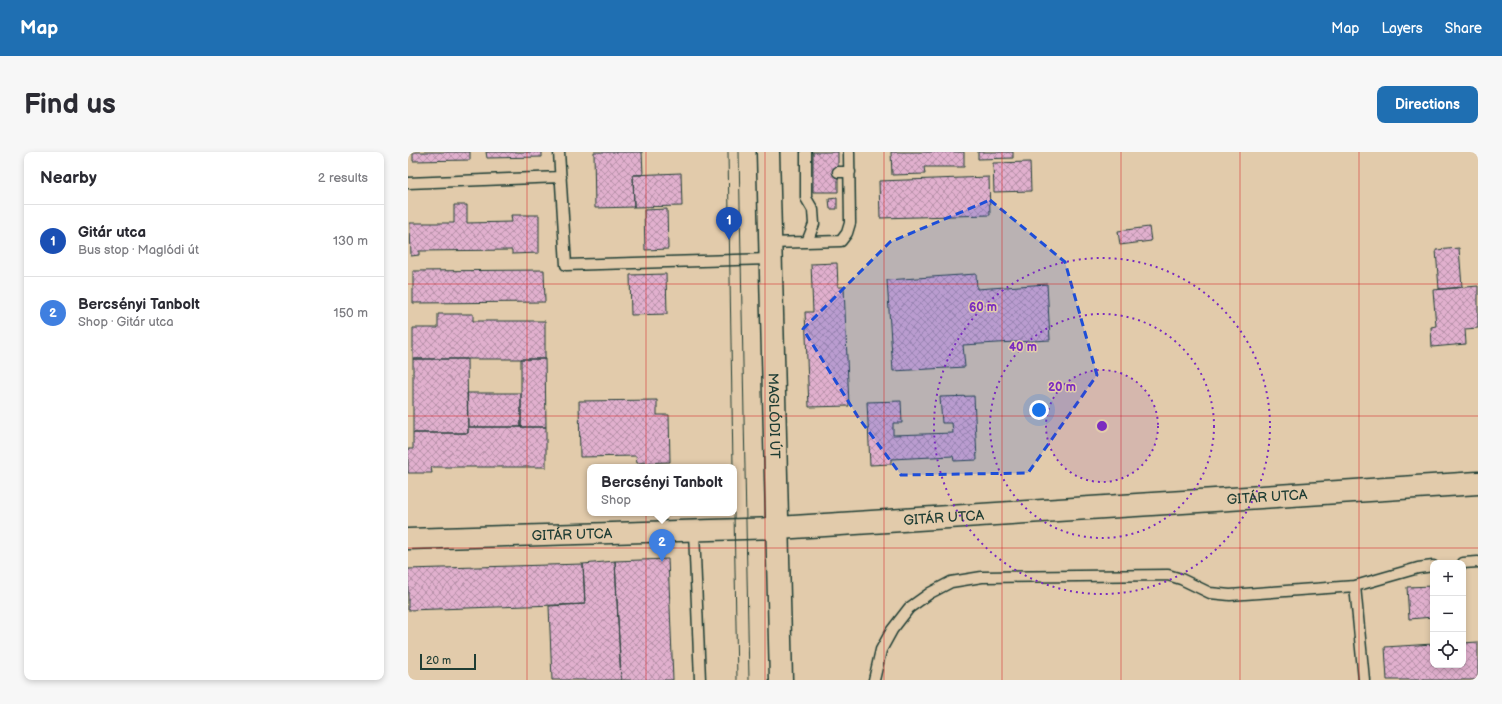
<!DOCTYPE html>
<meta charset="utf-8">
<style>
body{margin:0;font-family:"Balsamiq Sans",sans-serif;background:#f7f7f7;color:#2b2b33}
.controls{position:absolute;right:12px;bottom:12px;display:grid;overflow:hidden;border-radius:8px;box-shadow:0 2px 6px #0003}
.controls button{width:36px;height:36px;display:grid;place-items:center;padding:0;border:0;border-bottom:1px solid #e1e1e2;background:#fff;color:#2b2b33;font:20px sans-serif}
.scale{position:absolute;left:12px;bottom:10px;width:56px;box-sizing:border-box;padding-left:4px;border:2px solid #1f3d34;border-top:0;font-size:11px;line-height:14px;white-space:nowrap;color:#1f3d34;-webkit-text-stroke:3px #e2cbab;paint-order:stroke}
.you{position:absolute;left:631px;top:258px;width:14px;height:14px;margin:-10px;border:3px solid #fff;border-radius:50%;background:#1a73e8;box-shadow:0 0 0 6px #1a73e833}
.badge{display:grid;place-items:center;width:26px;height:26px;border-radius:50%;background:#1f6fb2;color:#fff;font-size:13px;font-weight:700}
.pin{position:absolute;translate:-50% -33px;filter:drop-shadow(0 1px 2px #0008)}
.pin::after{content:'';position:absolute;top:21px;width:14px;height:12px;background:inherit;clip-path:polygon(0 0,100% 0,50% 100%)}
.popup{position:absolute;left:179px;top:312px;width:150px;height:52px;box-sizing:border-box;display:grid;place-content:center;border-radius:8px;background:#fff;filter:drop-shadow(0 1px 3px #0005);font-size:13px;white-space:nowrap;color:#7c7c81}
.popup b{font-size:15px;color:#2b2b33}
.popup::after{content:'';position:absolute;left:50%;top:100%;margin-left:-8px;border:8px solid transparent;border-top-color:#fff}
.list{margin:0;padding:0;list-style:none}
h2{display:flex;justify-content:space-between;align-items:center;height:52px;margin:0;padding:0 16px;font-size:17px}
h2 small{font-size:13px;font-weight:400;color:#7c7c81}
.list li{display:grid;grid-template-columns:26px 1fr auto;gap:12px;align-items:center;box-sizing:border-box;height:72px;padding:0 16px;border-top:1px solid #e1e1e2}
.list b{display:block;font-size:15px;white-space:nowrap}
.list p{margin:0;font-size:13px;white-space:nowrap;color:#7c7c81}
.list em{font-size:13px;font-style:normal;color:#7c7c81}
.icon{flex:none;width:22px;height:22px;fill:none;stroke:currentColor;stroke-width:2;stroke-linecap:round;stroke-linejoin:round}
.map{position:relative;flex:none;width:1070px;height:528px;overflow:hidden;border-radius:8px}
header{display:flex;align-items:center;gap:24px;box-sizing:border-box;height:56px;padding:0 20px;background:#1f6fb2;color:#fff}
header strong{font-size:19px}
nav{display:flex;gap:22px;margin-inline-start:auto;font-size:14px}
.intro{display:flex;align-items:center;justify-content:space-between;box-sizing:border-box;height:96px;padding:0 24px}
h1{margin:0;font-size:28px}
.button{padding:10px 18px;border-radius:8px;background:#1f6fb2;color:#fff;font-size:14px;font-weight:700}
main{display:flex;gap:24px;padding:0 24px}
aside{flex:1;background:#fff;border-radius:8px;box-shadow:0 2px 6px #0003}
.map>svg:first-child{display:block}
.building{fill:url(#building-cross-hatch);stroke:#1f3d34}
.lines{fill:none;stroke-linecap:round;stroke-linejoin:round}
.service-casing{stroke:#1f3d34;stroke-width:13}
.minor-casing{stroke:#1f3d34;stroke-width:23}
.tertiary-casing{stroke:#1f3d34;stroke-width:25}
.service{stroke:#e2cbab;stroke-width:10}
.minor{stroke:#e2cbab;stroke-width:20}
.tertiary{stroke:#e2cbab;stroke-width:22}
.tram{stroke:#1f3d34;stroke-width:1}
.marked{fill:#1d4ed8;fill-opacity:0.2;stroke:#1d4ed8;stroke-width:3;stroke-dasharray:8 5;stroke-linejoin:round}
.grid{fill:none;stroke:#d62828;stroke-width:1;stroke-opacity:0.55}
.ring{fill:none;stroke:#7b2cbf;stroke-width:2;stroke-dasharray:2 4}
.labels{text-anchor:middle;stroke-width:3;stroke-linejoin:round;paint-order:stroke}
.street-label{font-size:14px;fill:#1f3d34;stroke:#e2cbab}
.centre{fill:#7b2cbf;stroke:#e2cbab;stroke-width:2}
.ring-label{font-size:12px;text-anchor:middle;font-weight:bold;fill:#7b2cbf;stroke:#e2cbab;stroke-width:3;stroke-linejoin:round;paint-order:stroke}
</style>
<header>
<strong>Map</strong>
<nav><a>Map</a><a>Layers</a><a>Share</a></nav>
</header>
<div class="intro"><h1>Find us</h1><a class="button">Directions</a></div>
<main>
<aside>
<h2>Nearby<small>2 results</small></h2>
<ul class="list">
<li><span class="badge" style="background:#1a4fb4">1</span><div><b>Gitár utca</b><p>Bus stop · Maglódi út</p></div><em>130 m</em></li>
<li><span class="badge" style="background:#3f7fe0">2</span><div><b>Bercsényi Tanbolt</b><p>Shop · Gitár utca</p></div><em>150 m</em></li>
</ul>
</aside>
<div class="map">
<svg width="1070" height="528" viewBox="0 0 1070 528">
<defs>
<pattern id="building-cross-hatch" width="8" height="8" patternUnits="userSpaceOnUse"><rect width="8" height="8" fill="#e1b0ce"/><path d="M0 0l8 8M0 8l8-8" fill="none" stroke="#b690a8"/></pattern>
</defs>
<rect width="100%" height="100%" fill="#e2cbab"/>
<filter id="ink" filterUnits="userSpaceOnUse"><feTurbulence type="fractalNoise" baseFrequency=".025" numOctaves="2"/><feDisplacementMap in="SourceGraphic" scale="8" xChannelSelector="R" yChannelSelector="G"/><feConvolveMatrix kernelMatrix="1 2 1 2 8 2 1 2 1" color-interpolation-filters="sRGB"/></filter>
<g filter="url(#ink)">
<path class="building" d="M5,0H62V8L5,9Z
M78,0H134V5L79,6Z
M186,0H234L235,23H225L226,55L187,56Z
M405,0H430V40H405Z
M483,0H556V15H516L517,22L484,23Z
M570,0H605V6L570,7Z
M622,10L623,39L586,40L585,11Z
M273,21L274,54L226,55L225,23Z
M581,25L582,63L472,66L471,29Z
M429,46V57H422L421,47Z
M46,53H59V71L104,70L103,63H131V101L104,102V98L11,99V103L3,104L2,71H46Z
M259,57L260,97L237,98L236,58Z
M741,75L743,89L712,93L710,79Z
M1051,96L1054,135L1031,137L1028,98Z
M429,111L430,135H436L441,254L401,255L397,160H405L403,112Z
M136,118L137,150L5,151V119Z
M258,122L259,162L223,163L222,123Z
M568,122L569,137L639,132L642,188L555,193L557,215L485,219L479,128Z
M1070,134V176L1057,177L1058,192L1024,195L1023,175L1028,174L1025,138Z
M30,162H65V169H137V207H5V176H30Z
M5,207H59L60,281H5Z
M113,207H137L138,275H113Z
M59,241H113V275H60Z
M566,244L569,308L546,309L545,304L483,307V312L462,313L459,250L493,249L494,271H485V283L545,281L544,271H534L532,245Z
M249,248V263H261L262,310L229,311L228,304L172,305L171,249Z
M60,275H138V315H23L24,321H0V297H5V281H60Z
M260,407L265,528H213L207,409Z
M207,409L213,528H144L141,454L177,452L175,412Z
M175,412L177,452L0,458V417Z
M1025,434V465L1001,467L999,435Z
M1070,490V528H979L977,495L1025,492V513H1055V491Z"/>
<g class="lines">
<g class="service-casing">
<path id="service" d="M151,0L158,113L363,107
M398,0V46L405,58L406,72L399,90
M430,20H442
M0,31L153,25
M362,91L433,89L439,81L442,71L441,0
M286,379L292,528
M1055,411L1070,410
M947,434L956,528
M466,528L473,498L484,478L501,456L522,441L543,430L574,425L760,423L773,427L802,441L822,443L947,434L1010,416L1025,414"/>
</g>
<g class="minor-casing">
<g id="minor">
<path id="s1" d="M0,387L370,376"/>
</g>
</g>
<g class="tertiary-casing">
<g id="tertiary">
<path id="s2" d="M360,0L373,528"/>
<path id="s3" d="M370,376L1070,331"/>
</g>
</g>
<use href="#service" class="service"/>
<use href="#minor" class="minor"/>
<use href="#tertiary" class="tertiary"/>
<path class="tram" d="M320,0L325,315
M331,0L341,528
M326,361L329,528"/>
</g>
</g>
<path class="marked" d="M582,48L657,110L689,223L620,321L493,323L450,265L395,177L482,90Z"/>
<path class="grid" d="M119,0V528M238,0V528M357,0V528M476,0V528M594,0V528M713,0V528M832,0V528M951,0V528M0,132H1070M0,264H1070M0,396H1070"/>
<circle cx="694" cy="274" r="56" fill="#7b2cbf" fill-opacity=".12"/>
<g class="ring">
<circle cx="694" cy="274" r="56"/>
<circle cx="694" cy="274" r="112"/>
<circle cx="694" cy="274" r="168"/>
</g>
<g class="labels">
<g class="street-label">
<text dy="5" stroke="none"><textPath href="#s2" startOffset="264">MAGLÓDI ÚT</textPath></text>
<text dy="5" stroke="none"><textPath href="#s3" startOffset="490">GITÁR UTCA</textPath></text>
<text dy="5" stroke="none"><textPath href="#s3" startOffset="166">GITÁR UTCA</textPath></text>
<text dy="5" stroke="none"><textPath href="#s1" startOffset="164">GITÁR UTCA</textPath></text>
</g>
</g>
<circle cx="694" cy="274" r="6" class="centre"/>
<g class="ring-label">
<text x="575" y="159">60 m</text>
<text x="615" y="199">40 m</text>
<text x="654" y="239">20 m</text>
</g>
</svg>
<div class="controls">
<button>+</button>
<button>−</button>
<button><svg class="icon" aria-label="locate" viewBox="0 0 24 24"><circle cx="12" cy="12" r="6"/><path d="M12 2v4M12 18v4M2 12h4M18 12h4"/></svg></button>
</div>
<div class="scale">20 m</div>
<div class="you"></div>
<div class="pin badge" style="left:321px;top:88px;background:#1a4fb4">1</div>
<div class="pin badge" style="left:254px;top:410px;background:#3f7fe0">2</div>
<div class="popup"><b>Bercsényi Tanbolt</b>Shop</div>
</div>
</main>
